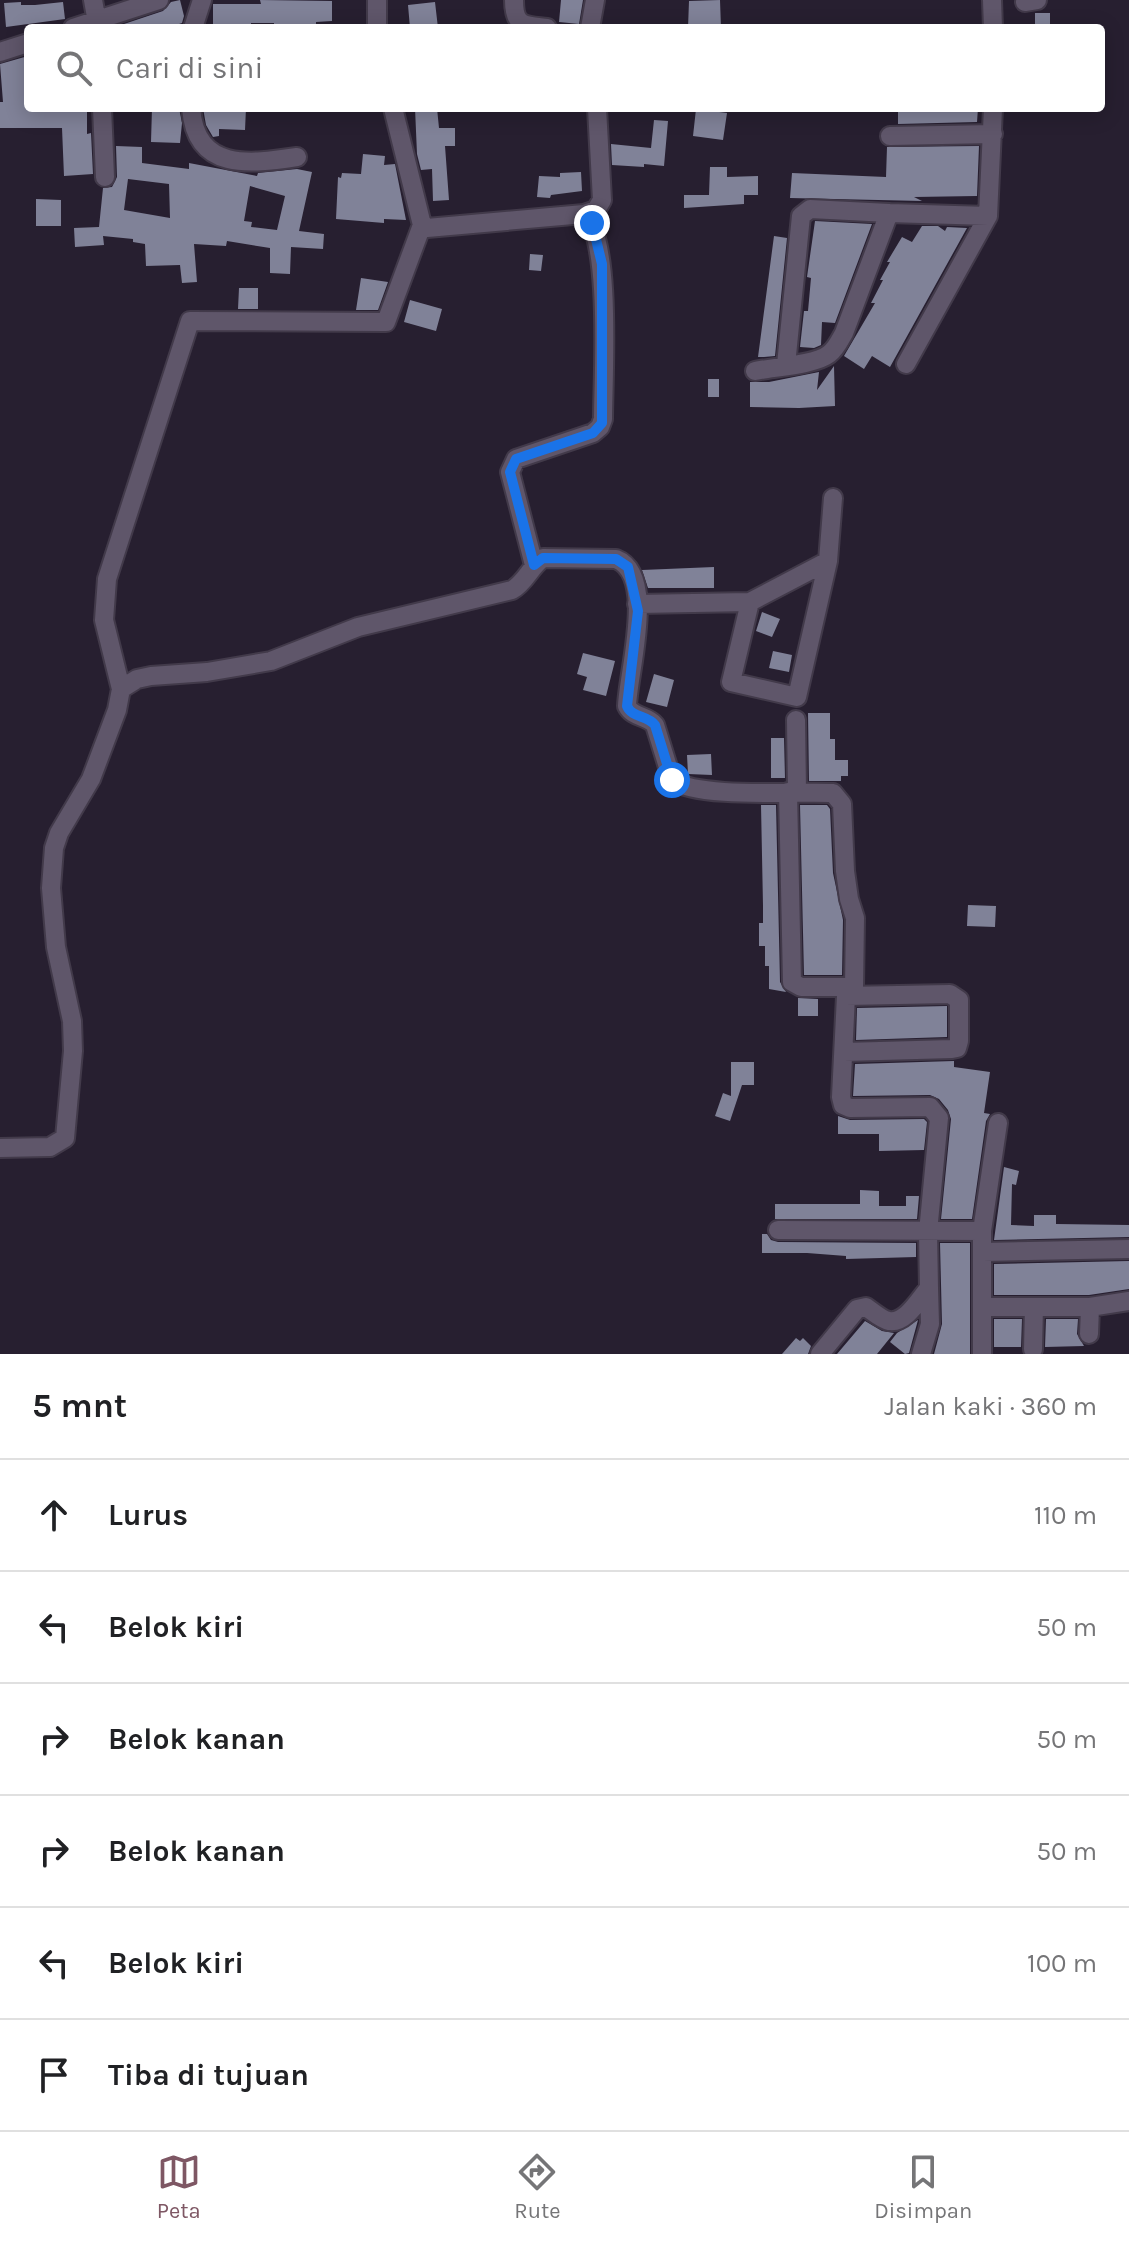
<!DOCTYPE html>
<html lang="id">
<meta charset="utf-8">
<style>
body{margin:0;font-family:Karla,sans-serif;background:#f6f6f6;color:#202124}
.stop{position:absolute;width:24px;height:24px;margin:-18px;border:6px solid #1a73e8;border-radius:50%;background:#fff}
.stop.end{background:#1a73e8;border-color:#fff;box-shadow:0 2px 8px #0008}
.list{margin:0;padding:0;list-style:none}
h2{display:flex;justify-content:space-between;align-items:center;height:104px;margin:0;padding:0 32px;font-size:34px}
h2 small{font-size:26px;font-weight:400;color:#757577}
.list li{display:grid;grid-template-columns:52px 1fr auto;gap:24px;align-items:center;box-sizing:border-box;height:112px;padding:0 32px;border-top:2px solid #e0e0e0}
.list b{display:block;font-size:30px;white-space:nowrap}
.list em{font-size:26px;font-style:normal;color:#757577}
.icon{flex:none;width:44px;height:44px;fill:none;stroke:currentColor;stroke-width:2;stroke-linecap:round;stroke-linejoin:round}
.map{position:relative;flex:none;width:1129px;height:1354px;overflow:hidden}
.search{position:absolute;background:#fff;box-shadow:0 4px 20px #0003;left:24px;right:24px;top:24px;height:88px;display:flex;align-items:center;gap:20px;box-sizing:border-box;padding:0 28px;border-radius:8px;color:#757577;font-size:30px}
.sheet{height:776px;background:#fff}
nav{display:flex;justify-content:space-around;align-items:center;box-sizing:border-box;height:112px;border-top:2px solid #e0e0e0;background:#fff;font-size:22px;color:#757577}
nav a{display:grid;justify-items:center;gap:4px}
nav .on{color:#7e5764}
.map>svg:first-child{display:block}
.building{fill:#808298;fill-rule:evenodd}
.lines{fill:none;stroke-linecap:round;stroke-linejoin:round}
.minor-casing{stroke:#423a4a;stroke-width:22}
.minor{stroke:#5f566a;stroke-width:18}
.route{stroke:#1a73e8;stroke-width:10}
</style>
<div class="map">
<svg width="1129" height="1354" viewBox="0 0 1129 1354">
<rect width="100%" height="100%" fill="#271f30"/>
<path class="building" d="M180,0L184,16L182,23L167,28H112L163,11L171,2Z
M260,0L332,1V21L316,22V28L274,27V23H251V28H213V4H261Z
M561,0H583L579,24L559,22Z
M720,0L721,28H688L689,1Z
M21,2V5H35L63,2L65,19L6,27L4,3Z
M435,2L438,28H410L408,5Z
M1035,13H1050V28H1035Z
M28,56V108H87V134L91,133L93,174L64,176L62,128H0V102H3L0,64Z
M152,108H179L182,123L180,143L151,142Z
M203,108H246L245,130L219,129V136L213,137L206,125Z
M415,108H437L439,128H455V146H445L449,200L433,201L432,169L421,170L417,154Z
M898,108H978L977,122L898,124Z
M696,109L727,113L723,140L693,136Z
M654,120L668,121L664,166L644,164V167L612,165L611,144L651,148Z
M116,146L142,147V163L189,169V163L257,176L258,173L297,169L312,172L299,231L324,234L323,249L291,247L290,274L270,273V248L227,241L226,246L194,244L197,282L182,283L180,265L146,266L145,244L133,242V239L103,236L104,245L75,247L74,228L99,227L103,188L112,187L117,177ZM128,179L169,184L170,218L124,210ZM250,186L285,196L277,230L251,227L252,222L244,221Z
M979,146L977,196L914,197L922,201L790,198L792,173L886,177L887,147Z
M363,154L385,156L384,165L395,164L406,220L384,219V223L336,219L338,177L341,178L342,173L361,174Z
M710,167H727V177L758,176V195H744V204L684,208V195H709Z
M581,172L582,191L551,195L550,198L537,197L539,176L560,177V173Z
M36,199L61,200V226H36Z
M815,221L872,224L835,323L822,322L821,345L814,348L800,347L804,311H808L811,278L807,277Z
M922,226H938L945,231L947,227L967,228L890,367L872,356L864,369L844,356L875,303H871L883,280H880L890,262H887L902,237L912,242Z
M774,236L787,238L775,356L764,357H758Z
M530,254L543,255L541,271L529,270Z
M361,278L388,282L378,310H356Z
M239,288H258V309H238Z
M410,300L442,309L436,331L404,322Z
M834,366L835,406L799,408L750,407V382H769L819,372L817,390Z
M708,379H719V397H708Z
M714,567V588H648L642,570Z
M762,612L780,619L772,637L756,631Z
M773,651L792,655L789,672L769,668Z
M583,653L615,661L606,696L583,690L587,677L577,674Z
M654,674L674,680L667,707L646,702Z
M808,713H830V739H835V760H848V776H841V781H809Z
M771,738H784L785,778H771Z
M711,754L712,775L688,774L687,755Z
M761,805H776L780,982L786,992L769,989V966H765V946H759V923H763V906Z
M800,805H827L830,809L833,873L843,920L842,975H804Z
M968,905L996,906L995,927L967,926Z
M798,998L818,999V1016H798Z
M947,1006V1037L856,1040L857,1008Z
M954,1061V1067L990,1072L984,1113L990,1114L986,1121L972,1219H941L951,1119L948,1110L939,1099L930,1095L853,1096L855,1064Z
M731,1062H754V1085H742L730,1121L715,1116L723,1093L731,1096Z
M838,1116L850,1120L924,1119L927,1122L924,1150L879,1151V1134H838Z
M1004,1167L1019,1171L1016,1185L1012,1184L1011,1225L1034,1226V1215H1056V1224L1129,1225V1237L994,1240Z
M860,1190L879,1191V1206H906V1196H919L917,1219H775V1204H860Z
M762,1234H767L771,1240L778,1242L916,1243V1257L846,1259V1256L807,1253H762Z
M940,1243H970V1354H934L942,1324Z
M1129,1261V1289L1089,1295H994V1264Z
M994,1319H1022L1021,1347H994Z
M1046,1319H1078L1077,1334L1084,1346L1045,1347Z
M918,1320L909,1353L905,1354L890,1342L897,1333Z
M865,1321L882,1331L894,1333L877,1354H837Z
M796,1338L800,1341L803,1338L811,1346L808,1354H782Z"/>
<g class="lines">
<g class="minor-casing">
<path id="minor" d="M93,0L98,28
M377,0V28
M514,0C514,27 524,25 547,28
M992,0L993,28
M1025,2L1037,0
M73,28L159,0
M193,28L202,0
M590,28L595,0
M0,52L28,43
M102,108L105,177
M191,108C196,172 250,164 297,157
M890,136L993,134
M422,225L427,228L584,214L596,210L602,200L597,108
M906,364L988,216L993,108
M786,365L801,216L810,209L889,213
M755,371C774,367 815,365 829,354C836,349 840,340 844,333L889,213L988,216
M534,565L510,472L516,459L593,433L600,427L603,419C603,378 612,239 584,214
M750,602L731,682L797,697L828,561
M637,604L750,602L828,561L833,498
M121,689L104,620L107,579L190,321L386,322L422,225L393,108
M796,720L797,791
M788,792L792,982L801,987H854
M844,1052L952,1049L957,1048L959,1041V1000L950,994L846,996
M0,1148L50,1147L65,1138L73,1051L72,1021L56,947L51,888L54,848L59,833L91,779L117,710L121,689L137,679L151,676L207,672L271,661L358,627L512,590C526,582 530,567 543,558L616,559C657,575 628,672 627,706C633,718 647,715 655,725L672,780C698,799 798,791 833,793L842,804L845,871L849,899L855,918L854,987L846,996L841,1097L843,1105L850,1108L930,1107L939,1118L928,1232L929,1288C920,1298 906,1324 889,1321C882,1320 872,1311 866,1307L857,1309L820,1354
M778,1230L982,1231
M983,1252L1129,1249
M983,1307H1090L1129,1301
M1089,1334L1090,1307
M1033,1349L1034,1307
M921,1354L930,1324L929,1288
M982,1354V1231L998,1123"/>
</g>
<use href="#minor" class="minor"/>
</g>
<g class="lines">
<path class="route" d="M592,223L602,264V423L593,433L516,459L510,472L534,565L543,558L616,559L628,567L638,611L627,706C632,718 647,715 655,725L672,780"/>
</g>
</svg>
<div class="stop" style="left:672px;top:780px"></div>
<div class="stop end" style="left:592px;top:223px"></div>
<div class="search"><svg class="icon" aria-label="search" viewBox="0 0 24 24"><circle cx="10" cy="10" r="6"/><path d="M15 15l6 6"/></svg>Cari di sini</div>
</div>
<section class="sheet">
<h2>5 mnt<small>Jalan kaki · 360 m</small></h2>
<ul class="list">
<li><svg class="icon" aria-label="ahead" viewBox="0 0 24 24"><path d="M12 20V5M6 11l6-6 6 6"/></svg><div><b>Lurus</b></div><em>110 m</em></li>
<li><svg class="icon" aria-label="left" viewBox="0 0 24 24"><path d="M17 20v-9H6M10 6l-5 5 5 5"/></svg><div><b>Belok kiri</b></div><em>50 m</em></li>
<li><svg class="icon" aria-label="right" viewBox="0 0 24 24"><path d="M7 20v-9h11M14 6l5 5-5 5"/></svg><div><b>Belok kanan</b></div><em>50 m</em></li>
<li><svg class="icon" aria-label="right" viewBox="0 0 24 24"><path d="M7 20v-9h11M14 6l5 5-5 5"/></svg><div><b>Belok kanan</b></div><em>50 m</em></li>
<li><svg class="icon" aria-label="left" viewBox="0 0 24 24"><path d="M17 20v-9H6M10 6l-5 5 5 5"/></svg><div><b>Belok kiri</b></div><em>100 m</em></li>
<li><svg class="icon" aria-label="arrive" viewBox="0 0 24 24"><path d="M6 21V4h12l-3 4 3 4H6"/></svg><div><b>Tiba di tujuan</b></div></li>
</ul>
</section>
<nav>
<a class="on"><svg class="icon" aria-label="map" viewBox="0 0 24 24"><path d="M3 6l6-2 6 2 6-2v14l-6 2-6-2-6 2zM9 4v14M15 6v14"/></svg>Peta</a>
<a><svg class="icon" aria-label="directions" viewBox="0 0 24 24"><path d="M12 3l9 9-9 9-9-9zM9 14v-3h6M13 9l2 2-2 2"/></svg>Rute</a>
<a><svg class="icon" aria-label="saved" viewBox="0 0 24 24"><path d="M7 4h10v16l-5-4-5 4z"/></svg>Disimpan</a>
</nav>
